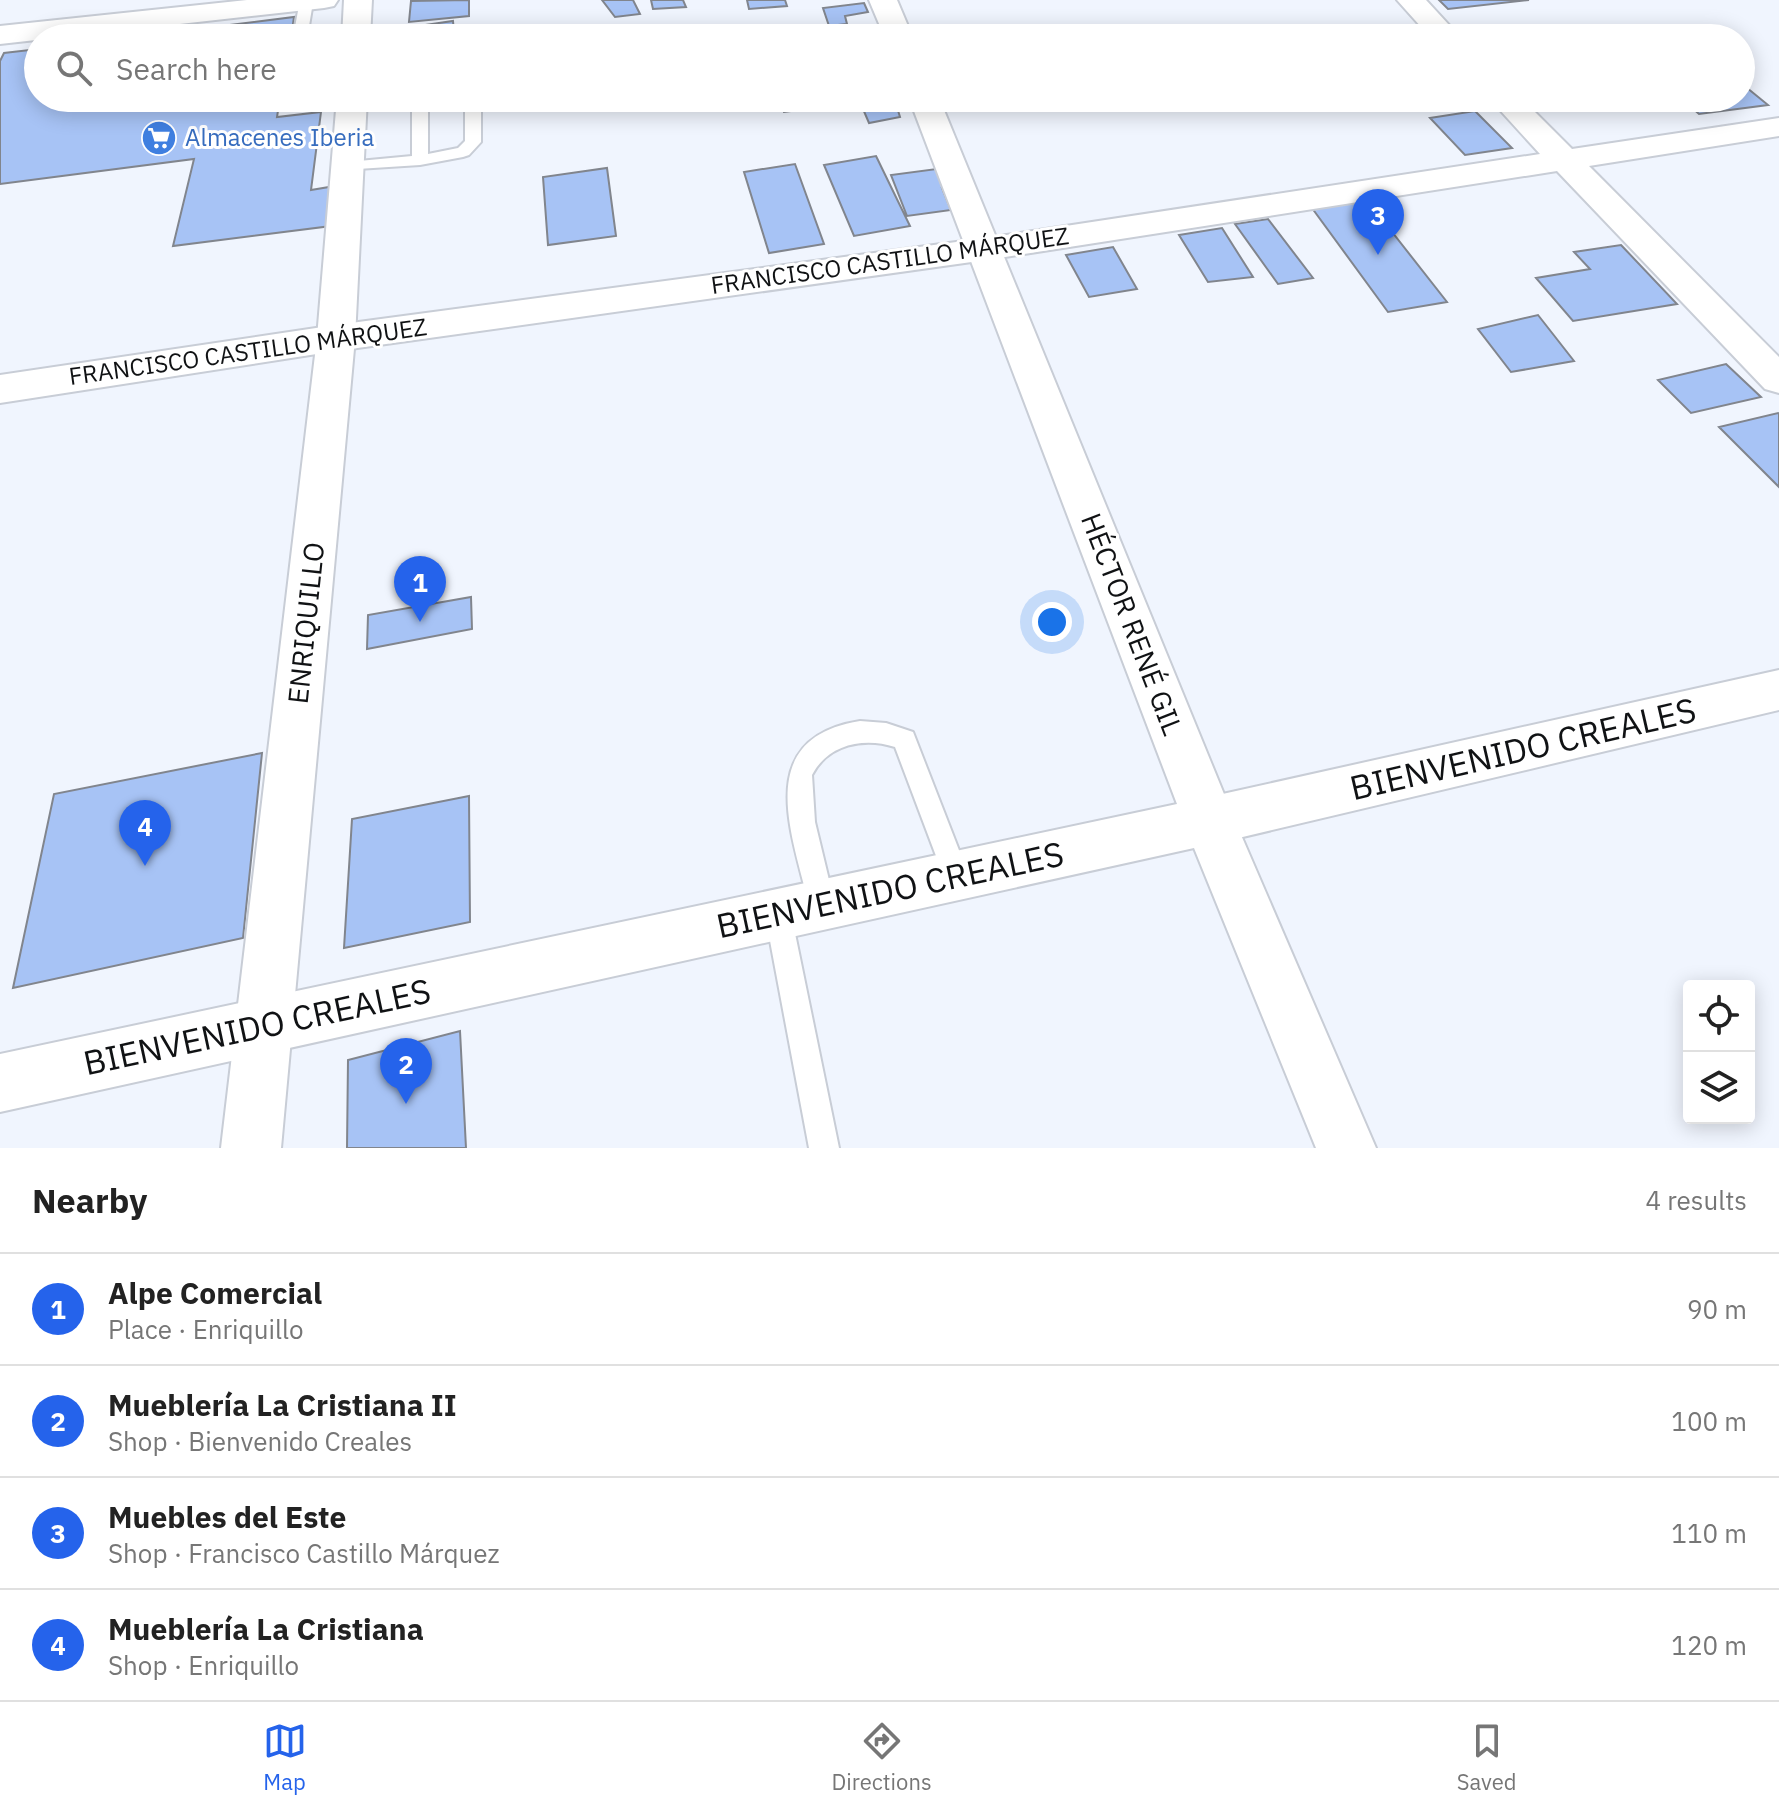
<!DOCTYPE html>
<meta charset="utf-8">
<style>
body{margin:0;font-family:"IBM Plex Sans",sans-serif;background:#f6f6f6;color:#222}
.controls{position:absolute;right:24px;bottom:24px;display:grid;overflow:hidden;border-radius:8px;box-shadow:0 4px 20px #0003}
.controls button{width:72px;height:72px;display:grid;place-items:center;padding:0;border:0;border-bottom:2px solid #e0e0e0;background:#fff;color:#222;font:40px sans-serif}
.you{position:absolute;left:1052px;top:622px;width:28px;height:28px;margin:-20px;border:6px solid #fff;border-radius:50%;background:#1a73e8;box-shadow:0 0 0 12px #1a73e833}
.badge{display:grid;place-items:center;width:52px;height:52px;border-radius:50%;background:#2563eb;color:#fff;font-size:26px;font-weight:700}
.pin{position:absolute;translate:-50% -66px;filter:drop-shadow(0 2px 4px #0008)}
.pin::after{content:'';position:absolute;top:42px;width:28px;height:24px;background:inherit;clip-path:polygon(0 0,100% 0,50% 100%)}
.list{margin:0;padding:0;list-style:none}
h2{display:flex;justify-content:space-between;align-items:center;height:104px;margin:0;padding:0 32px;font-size:34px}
h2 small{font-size:26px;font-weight:400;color:#767676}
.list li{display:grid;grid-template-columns:52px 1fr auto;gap:24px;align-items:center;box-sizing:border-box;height:112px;padding:0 32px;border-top:2px solid #e0e0e0}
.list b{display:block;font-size:30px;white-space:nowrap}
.list p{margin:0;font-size:26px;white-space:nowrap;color:#767676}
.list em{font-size:26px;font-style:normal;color:#767676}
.icon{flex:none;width:44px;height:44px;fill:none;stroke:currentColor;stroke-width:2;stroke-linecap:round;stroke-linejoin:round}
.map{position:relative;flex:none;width:1779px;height:1148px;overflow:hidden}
.search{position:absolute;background:#fff;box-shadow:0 4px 20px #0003;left:24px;right:24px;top:24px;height:88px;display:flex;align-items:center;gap:20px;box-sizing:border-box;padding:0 28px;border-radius:44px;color:#767676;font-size:30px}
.sheet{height:552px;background:#fff}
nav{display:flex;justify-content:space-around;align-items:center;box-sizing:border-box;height:112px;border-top:2px solid #e0e0e0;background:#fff;font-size:22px;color:#767676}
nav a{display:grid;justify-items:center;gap:4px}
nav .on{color:#2563eb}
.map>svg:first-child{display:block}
.building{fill:#a7c3f5;stroke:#81858d;stroke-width:2}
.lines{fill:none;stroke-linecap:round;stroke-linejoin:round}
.service-casing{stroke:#c8cdd6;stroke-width:4}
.minor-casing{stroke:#c8cdd6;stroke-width:4}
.tertiary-casing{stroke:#c8cdd6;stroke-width:4}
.secondary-casing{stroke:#c8cdd6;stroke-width:4}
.service{fill:#fff;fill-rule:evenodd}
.minor{fill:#fff;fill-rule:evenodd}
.tertiary{fill:#fff;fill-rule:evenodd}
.secondary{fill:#fff;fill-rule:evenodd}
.labels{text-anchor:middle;stroke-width:6;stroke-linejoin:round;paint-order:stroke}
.far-shop-label{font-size:24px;fill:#366cbe;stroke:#fff;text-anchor:start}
.far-street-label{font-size:24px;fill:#101214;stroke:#fff}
.street-label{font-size:28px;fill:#101214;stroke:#fff}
.near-street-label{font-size:34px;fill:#101214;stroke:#fff}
</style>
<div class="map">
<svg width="1779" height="1148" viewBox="0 0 1779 1148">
<rect width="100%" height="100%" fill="#f0f5fe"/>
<path class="building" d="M469,0V16L409,22L411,1Z
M602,0H633L640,14L615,17Z
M651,0H683L686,7L653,9Z
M747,0H785L787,6L749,9Z
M1439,0H1529L1448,9Z
M864,3L868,12L845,16L847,24L829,26L823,8Z
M294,17L291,38H124Z
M453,21L454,32L412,38L411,27Z
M839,28L842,38H808L806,31Z
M880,28L885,38H850L848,32Z
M38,49V98H280L277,117L321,112L311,190L335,186L331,226L173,246L194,159L0,184V61L4,53Z
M1741,83L1768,105L1699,114L1681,98H1741Z
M780,98H812L815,108L784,112Z
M822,98H861L863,105L825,109Z
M896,104L900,117L869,123L863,109Z
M1475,111L1512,148L1465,155L1430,118Z
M876,156L910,226L854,236L824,165Z
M795,164L824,244L769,253L744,172Z
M607,168L616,236L548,245L543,177Z
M944,168L952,186L942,188L951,210L907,216L891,175Z
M1367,200L1447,302L1388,312L1312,208Z
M1268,219L1313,278L1278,284L1235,224Z
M1222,228L1253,277L1208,282L1179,235Z
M1621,245L1677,304L1573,321L1536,278L1590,269L1574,252Z
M1113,247L1137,289L1089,297L1066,255Z
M1538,315L1574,361L1511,372L1478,329Z
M1726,364L1761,397L1691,413L1658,380Z
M1778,413L1779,414V487L1719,427Z
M471,597L472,629L367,649L368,615Z
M262,753L243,938L13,988L54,794Z
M469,796L470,922L344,948L352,819Z
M460,1031L466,1148H347L348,1060Z"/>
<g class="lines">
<g class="service-casing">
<path id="service" d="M300,0L313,2L307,38H293Z
M412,98H428V154L458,148L465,141V98H481V142L469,155L463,157L420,165L342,170V164L348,162L412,156Z
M860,721L886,723L913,732L969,876L965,885L956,889L947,885L895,747C864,737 828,744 812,775L815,822L835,905L831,914L822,918L813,914L809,905C792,833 752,738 860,721Z
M778,901L787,905L791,914L839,1148H809L765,914L769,905Z"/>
</g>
<g class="minor-casing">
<path id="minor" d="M344,0H372L370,38H342Z
M337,98H367L355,338L281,1148H221L317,338Z
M1779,670V710L1209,845L1191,838L1183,821L1191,804L1209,797Z"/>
</g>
<g class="tertiary-casing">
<path id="tertiary" d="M869,0H897L913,38H885Z
M909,98H939L1235,821L1376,1148H1316L1194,848L0,1112V1054L1177,804Z"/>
</g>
<g class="secondary-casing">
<path id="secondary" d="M247,0H338L334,6L324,8L0,44V26Z
M1397,0H1426L1461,38H1431Z
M1489,98H1521L1572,149L1779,118V136L1589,166L1779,357V393L1765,389L1557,171L986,260L336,351L0,403V375L336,325L986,238L1540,154Z"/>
</g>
<use href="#service" class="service"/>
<use href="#minor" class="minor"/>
<use href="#tertiary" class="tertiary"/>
<use href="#secondary" class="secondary"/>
</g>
<defs>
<g id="supermarket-disc" transform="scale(1.8)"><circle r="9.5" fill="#3f7fe0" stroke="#fff"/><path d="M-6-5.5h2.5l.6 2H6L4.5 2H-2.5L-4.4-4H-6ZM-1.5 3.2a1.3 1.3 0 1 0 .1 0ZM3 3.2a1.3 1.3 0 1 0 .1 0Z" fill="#fff"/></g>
</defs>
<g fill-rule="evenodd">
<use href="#supermarket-disc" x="159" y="138"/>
</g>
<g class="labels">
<g class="far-shop-label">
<text x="185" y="146">Almacenes Iberia</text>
</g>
<g class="far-street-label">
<text transform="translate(890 261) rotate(-8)" y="8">FRANCISCO CASTILLO MÁRQUEZ</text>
<text transform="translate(248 352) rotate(-8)" y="8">FRANCISCO CASTILLO MÁRQUEZ</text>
</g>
<g class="street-label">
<text transform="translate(306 623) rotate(-84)" y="10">ENRIQUILLO</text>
<text transform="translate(1132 624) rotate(69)" y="10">HÉCTOR RENÉ GIL</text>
</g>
<g class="near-street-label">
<text transform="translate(1523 749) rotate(-13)" y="12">BIENVENIDO CREALES</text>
<text transform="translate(890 890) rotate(-12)" y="12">BIENVENIDO CREALES</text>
<text transform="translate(257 1027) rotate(-12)" y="12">BIENVENIDO CREALES</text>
</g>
</g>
</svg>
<div class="controls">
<button><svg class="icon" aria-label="locate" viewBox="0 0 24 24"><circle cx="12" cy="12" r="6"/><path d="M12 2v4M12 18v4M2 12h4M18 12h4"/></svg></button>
<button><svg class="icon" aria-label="layers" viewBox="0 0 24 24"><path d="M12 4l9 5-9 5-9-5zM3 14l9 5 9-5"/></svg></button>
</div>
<div class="you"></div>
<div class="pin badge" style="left:420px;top:622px">1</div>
<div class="pin badge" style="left:406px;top:1104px">2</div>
<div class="pin badge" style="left:1378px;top:255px">3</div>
<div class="pin badge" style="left:145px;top:866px">4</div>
<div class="search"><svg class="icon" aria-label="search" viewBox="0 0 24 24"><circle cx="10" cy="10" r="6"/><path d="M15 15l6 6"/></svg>Search here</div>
</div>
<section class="sheet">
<h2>Nearby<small>4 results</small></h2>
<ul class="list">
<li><span class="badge">1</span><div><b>Alpe Comercial</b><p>Place · Enriquillo</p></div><em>90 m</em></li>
<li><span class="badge">2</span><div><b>Mueblería La Cristiana II</b><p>Shop · Bienvenido Creales</p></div><em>100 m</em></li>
<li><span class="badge">3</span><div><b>Muebles del Este</b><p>Shop · Francisco Castillo Márquez</p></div><em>110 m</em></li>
<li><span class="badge">4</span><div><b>Mueblería La Cristiana</b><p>Shop · Enriquillo</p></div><em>120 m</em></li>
</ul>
</section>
<nav>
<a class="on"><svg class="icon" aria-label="map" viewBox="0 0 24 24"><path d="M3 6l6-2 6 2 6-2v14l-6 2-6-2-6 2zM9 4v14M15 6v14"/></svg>Map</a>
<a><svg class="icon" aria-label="directions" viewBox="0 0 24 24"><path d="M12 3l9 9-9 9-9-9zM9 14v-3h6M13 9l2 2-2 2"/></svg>Directions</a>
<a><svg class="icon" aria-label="saved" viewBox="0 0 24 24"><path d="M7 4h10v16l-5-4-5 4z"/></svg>Saved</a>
</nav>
